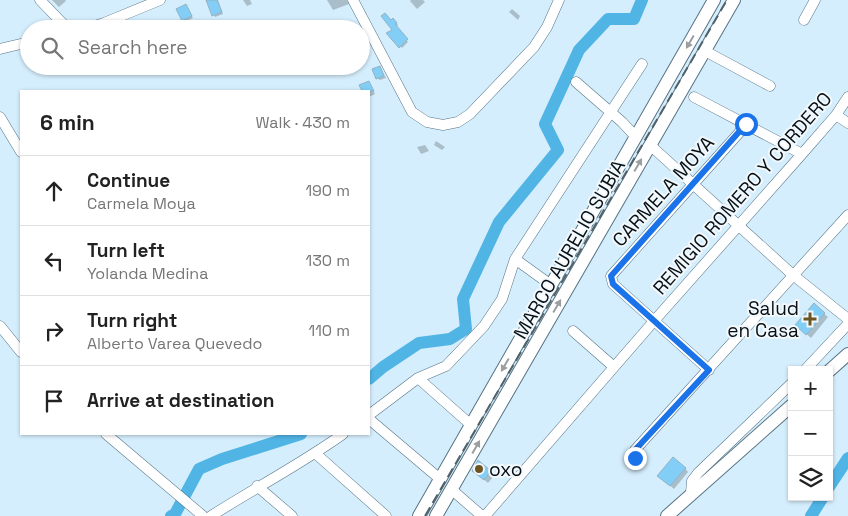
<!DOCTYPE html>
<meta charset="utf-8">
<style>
body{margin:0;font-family:"Space Grotesk",sans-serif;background:#f6f6f6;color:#222}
.controls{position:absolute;right:15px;bottom:15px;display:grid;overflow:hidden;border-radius:0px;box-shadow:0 1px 4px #0004}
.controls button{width:45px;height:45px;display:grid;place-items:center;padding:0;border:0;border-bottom:1px solid #e0e0e0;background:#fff;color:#222;font:25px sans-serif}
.stop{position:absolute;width:15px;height:15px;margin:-11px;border:4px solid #1a73e8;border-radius:50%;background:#fff}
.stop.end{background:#1a73e8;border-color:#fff;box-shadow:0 1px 5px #0008}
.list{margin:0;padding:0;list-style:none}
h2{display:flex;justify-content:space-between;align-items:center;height:65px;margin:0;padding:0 20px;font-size:21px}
h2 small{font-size:16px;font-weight:400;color:#767676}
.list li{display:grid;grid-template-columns:32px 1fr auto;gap:15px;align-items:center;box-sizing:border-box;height:70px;padding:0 20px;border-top:1px solid #e0e0e0}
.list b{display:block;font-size:19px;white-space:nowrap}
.list p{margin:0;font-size:16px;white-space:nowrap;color:#767676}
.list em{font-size:16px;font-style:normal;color:#767676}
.icon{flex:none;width:28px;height:28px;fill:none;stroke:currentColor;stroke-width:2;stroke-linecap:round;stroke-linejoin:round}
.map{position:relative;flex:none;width:848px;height:516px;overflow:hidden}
.search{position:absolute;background:#fff;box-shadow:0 1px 4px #0004;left:20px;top:20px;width:350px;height:55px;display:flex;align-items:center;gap:12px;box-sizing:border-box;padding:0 18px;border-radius:28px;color:#767676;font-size:19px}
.panel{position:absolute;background:#fff;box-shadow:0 1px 4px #0004;left:20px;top:90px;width:350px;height:345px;border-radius:0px}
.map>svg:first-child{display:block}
.shadow{fill:#0003}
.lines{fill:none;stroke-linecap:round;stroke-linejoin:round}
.river{stroke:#50b4e5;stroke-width:12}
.building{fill:#83cef6;stroke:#93b2c3}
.minor-casing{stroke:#567383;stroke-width:11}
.major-casing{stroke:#567383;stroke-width:14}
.minor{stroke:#fff;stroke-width:10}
.major{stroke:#fff;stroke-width:12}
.rail{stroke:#51616a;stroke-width:2;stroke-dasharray:10 5;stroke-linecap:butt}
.oneway{fill:#9b9fa2}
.route{stroke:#1a73e8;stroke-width:6}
.poi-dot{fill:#6c5425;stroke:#f2f8fc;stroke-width:2}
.labels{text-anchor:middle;stroke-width:4;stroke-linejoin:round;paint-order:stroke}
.street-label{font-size:19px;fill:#051016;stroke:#f2f8fc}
.poi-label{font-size:19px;fill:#051016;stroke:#f2f8fc;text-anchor:end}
</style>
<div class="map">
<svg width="848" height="516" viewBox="0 0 848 516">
<rect width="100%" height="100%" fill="#d5eefd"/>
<path class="shadow" d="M52,0H65L66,1L59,7Z
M208,0H218L223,14L215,17Z
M243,0H250L252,4L247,6Z
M327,0H347L349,4L333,10Z
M411,0H423L425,2L417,9L410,1Z
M188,8L193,18L185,22L183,20Z
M512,9L520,16L518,20L509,12Z
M391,21H395L398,25L396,27L408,42L402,48L388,33L394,31Z
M380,67L386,78L380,80L377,78Z
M369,82L375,94L369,97V91H363L361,86Z
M436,141L445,147L442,150L434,145Z
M425,145L429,151L421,154L417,147Z
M814,305L828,317L811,338L796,325Z
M478,462L494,476L488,483L477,474Z
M685,468L688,472L674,489L662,479Z"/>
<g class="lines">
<path class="river" d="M369,379L383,367L419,343L450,339L466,329L463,299L499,222L558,150L545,124L579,50L608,19H634L642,0
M829,487L848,458
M171,516L175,514L199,469L222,459L301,434
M811,516L823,497"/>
</g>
<path class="building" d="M206,0H217L222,12L212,16Z
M186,4L192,16L182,21L176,9Z
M385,13L391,20L393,18L397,23L395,24L408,39L399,48L386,33L392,30L381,16Z
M380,66L384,76L376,79L372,69Z
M369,81L374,91H362L359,85Z
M814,303L825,313L806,335L795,325Z
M673,457L686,468L670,486L657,476Z
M478,460L491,471L484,480L472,471Z"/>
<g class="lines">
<g class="minor-casing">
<path id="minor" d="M40,0L68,29
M353,0L412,112L427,122L443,125L458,122L470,114L534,47L547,27L559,0
M804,20L815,0
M85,29L104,23L160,0
M0,49L29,42
M705,51L770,86
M576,82L622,122L636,137
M694,97L802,154
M836,115L848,123
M0,117L21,152
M650,145L793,275L848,319
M515,259L551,285
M0,326L21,352
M573,331L614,367
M709,370L613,284L611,276L747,124
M805,370L848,324
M418,378L471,425
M369,415L418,378L446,366L484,326L502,299L515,259L642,64
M369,419L440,479
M106,434L203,516
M315,453L386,516
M635,458V450L848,215
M257,486L292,516
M451,489L482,516
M691,493L692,481L698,473L792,383
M211,516C255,488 301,464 343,434
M485,516L654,321L802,154L836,115L848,97"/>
</g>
<g class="major-casing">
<path id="major" d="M829,371L848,354
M419,516L714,0
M436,516L734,0
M667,516L792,405"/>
</g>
<use href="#minor" class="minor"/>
<use href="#major" class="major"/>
<path class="rail" d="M425,516L727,0"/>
</g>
<defs><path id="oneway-solid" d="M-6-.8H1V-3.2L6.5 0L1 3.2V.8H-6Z" transform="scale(1.25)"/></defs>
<g class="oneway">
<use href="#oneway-solid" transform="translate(690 42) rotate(120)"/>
<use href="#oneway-solid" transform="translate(638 165) rotate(-60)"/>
<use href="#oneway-solid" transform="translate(557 306) rotate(-60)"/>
<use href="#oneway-solid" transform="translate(505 365) rotate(120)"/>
<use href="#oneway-solid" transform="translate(476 447) rotate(-60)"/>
</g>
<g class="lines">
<path class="route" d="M635,458V450L709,370L613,284L611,276L746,124"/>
</g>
<g class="poi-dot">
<path d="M807.5 311.5h5v5h5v5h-5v5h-5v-5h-5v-5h5z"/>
<circle cx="479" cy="469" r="5"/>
</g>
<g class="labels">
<g class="street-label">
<text transform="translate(663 191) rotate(-48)" y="7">CARMELA MOYA</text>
<text transform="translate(742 193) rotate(-49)" y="7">REMIGIO ROMERO Y CORDERO</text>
<text transform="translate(569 249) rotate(-60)" y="7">MARCO AURELIO SUBIA</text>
</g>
<g class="poi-label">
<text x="799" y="315">Salud<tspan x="799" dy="22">en Casa</tspan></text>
<text x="489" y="476" text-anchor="start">oxo</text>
</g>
</g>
</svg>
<div class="controls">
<button>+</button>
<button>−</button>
<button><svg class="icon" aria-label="layers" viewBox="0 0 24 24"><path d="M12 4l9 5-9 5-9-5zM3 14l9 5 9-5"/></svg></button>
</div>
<div class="stop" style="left:746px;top:124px"></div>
<div class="stop end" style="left:635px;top:458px"></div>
<div class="search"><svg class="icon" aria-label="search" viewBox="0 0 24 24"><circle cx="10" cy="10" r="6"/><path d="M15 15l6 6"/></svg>Search here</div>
<section class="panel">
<h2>6 min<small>Walk · 430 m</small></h2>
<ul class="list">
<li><svg class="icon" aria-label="ahead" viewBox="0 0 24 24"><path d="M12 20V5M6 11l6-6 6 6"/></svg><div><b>Continue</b><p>Carmela Moya</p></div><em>190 m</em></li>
<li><svg class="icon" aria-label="left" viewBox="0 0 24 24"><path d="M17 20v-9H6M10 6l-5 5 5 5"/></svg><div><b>Turn left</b><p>Yolanda Medina</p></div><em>130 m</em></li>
<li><svg class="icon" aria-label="right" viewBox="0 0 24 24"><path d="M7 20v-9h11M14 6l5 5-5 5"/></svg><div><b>Turn right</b><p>Alberto Varea Quevedo</p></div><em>110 m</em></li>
<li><svg class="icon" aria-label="arrive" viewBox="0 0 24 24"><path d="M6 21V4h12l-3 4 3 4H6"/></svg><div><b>Arrive at destination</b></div></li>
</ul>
</section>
</div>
